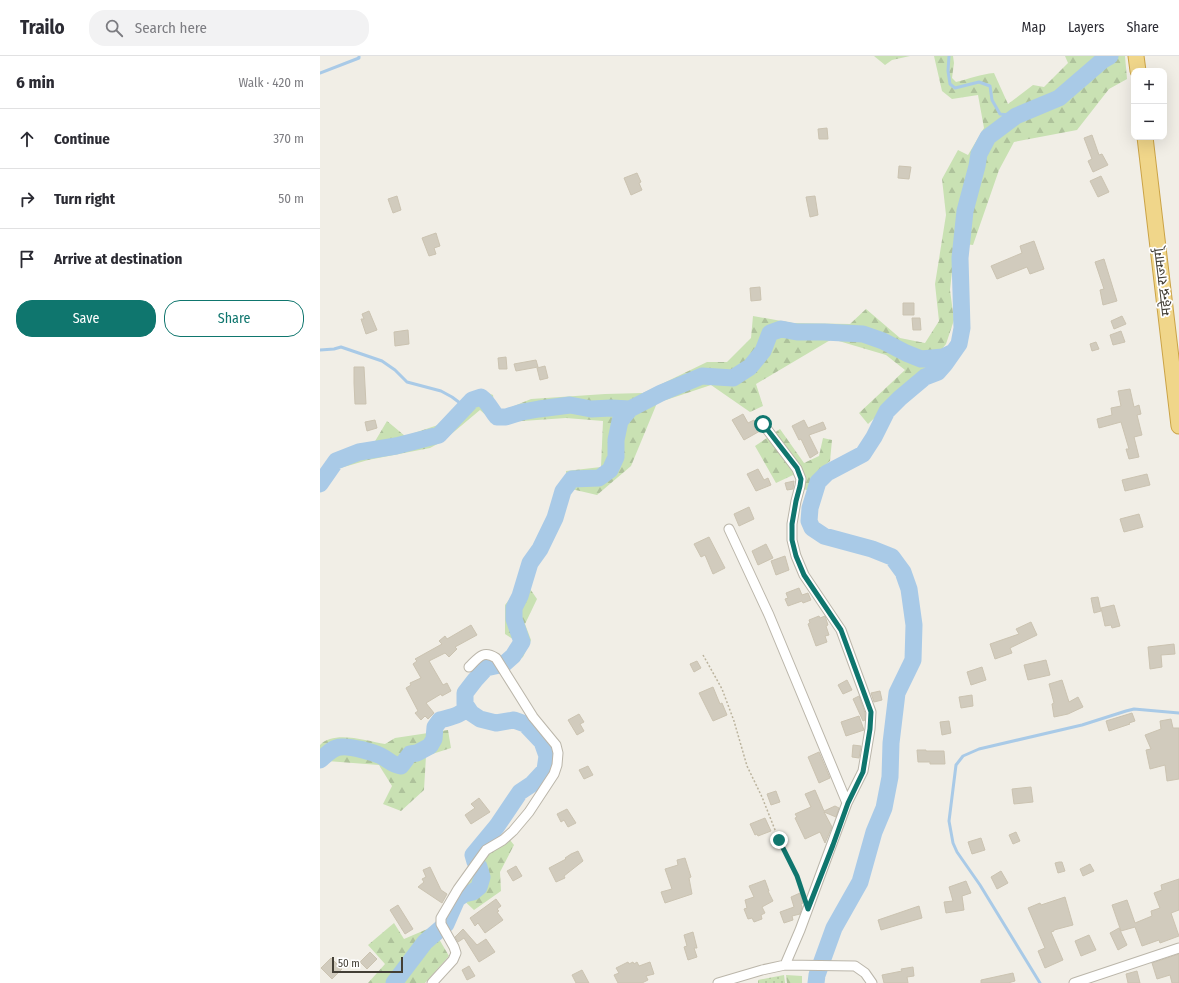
<!DOCTYPE html>
<meta charset="utf-8">
<style>
body{margin:0;font-family:"Fira Sans Condensed","Noto Sans Devanagari",sans-serif;background:#f2f2f3;color:#2b2b33}
.controls{position:absolute;right:12px;top:12px;display:grid;overflow:hidden;border-radius:8px;box-shadow:0 4px 16px #0002}
.controls button{width:36px;height:36px;display:grid;place-items:center;padding:0;border:0;border-bottom:1px solid #e1e1e2;background:#fff;color:#2b2b33;font:20px sans-serif}
.scale{position:absolute;left:12px;bottom:10px;width:71px;box-sizing:border-box;padding-left:4px;border:2px solid #433f36;border-top:0;font-size:11px;line-height:14px;white-space:nowrap;color:#433f36;-webkit-text-stroke:3px #fff;paint-order:stroke}
.stop{position:absolute;width:12px;height:12px;margin:-9px;border:3px solid #0f766e;border-radius:50%;background:#fff}
.stop.end{background:#0f766e;border-color:#fff;box-shadow:0 1px 4px #0008}
.list{margin:0;padding:0;list-style:none}
h2{display:flex;justify-content:space-between;align-items:center;height:52px;margin:0;padding:0 16px;font-size:17px}
h2 small{font-size:13px;font-weight:400;color:#7c7c81}
.list li{display:grid;grid-template-columns:26px 1fr auto;gap:12px;align-items:center;box-sizing:border-box;height:60px;padding:0 16px;border-top:1px solid #e1e1e2}
.list b{display:block;font-size:15px;white-space:nowrap}
.list em{font-size:13px;font-style:normal;color:#7c7c81}
.actions{display:flex;gap:8px;padding:12px 16px}
.actions a{flex:1;padding:9px 0;border:1px solid #0f766e;border-radius:16px;text-align:center;font-size:14px;color:#0f766e}
.actions .main{background:#0f766e;color:#fff}
.icon{flex:none;width:22px;height:22px;fill:none;stroke:currentColor;stroke-width:2;stroke-linecap:round;stroke-linejoin:round}
.map{position:relative;flex:none;width:859px;height:927px;overflow:hidden}
header{display:flex;align-items:center;gap:24px;box-sizing:border-box;height:56px;padding:0 20px;background:#fff;border-bottom:1px solid #e1e1e2}
header strong{font-size:19px}
nav{display:flex;gap:22px;margin-inline-start:auto;font-size:14px}
.search{width:280px;height:36px;background:#f2f2f3;display:flex;align-items:center;gap:10px;box-sizing:border-box;padding:0 14px;border-radius:16px;color:#7c7c81;font-size:15px}
main{display:flex}
aside{flex:1;background:#fff}
.map>svg:first-child{display:block}
.grass{fill:url(#grass-dots)}
.forest{fill:url(#forest-firs)}
.lines{fill:none;stroke-linecap:round;stroke-linejoin:round}
.stream{stroke:#a9cae7;stroke-width:3}
.river{stroke:#a9cae7;stroke-width:17}
.building{fill:#d1cbbd;stroke:#cbc3b1}
.minor-casing{stroke:#bbb6aa;stroke-width:11}
.trunk-casing{stroke:#cba346;stroke-width:17}
.path{stroke:#bbb39d;stroke-width:1.5;stroke-dasharray:2 2;stroke-linecap:butt}
.minor{stroke:#fff;stroke-width:9}
.trunk{stroke:#f0d68a;stroke-width:15}
.route{stroke:#0f766e;stroke-width:5}
.labels{text-anchor:middle;stroke-width:3.5;stroke-linejoin:round;paint-order:stroke}
.street-label{font-size:14px;fill:#433f36;stroke:#fff}
</style>
<header>
<strong>Trailo</strong>
<div class="search"><svg class="icon" aria-label="search" viewBox="0 0 24 24"><circle cx="10" cy="10" r="6"/><path d="M15 15l6 6"/></svg>Search here</div>
<nav><a>Map</a><a>Layers</a><a>Share</a></nav>
</header>
<main>
<aside>
<h2>6 min<small>Walk · 420 m</small></h2>
<ul class="list">
<li><svg class="icon" aria-label="ahead" viewBox="0 0 24 24"><path d="M12 20V5M6 11l6-6 6 6"/></svg><div><b>Continue</b></div><em>370 m</em></li>
<li><svg class="icon" aria-label="right" viewBox="0 0 24 24"><path d="M7 20v-9h11M14 6l5 5-5 5"/></svg><div><b>Turn right</b></div><em>50 m</em></li>
<li><svg class="icon" aria-label="arrive" viewBox="0 0 24 24"><path d="M6 21V4h12l-3 4 3 4H6"/></svg><div><b>Arrive at destination</b></div></li>
</ul>
<div class="actions"><a class="main">Save</a><a>Share</a></div>
</aside>
<div class="map">
<svg width="859" height="927" viewBox="0 0 859 927">
<defs>
<pattern id="grass-dots" width="8" height="8" patternUnits="userSpaceOnUse"><rect width="8" height="8" fill="#c9e1b3"/><path d="M2 2h.1M6 6h.1" fill="none" stroke="#aec29b" stroke-width="1.8" stroke-linecap="round"/></pattern>
<pattern id="forest-firs" width="22" height="20" patternUnits="userSpaceOnUse"><rect width="22" height="20" fill="#c9e1b3"/><path d="M5 1l3.5 6h-7zM16 11l3.5 6h-7z" fill="#aec29b"/></pattern>
</defs>
<rect width="100%" height="100%" fill="#f1eee6"/>
<path class="grass" d="M464,919L465,927H438V924Z"/>
<path class="forest" d="M554,0H590L572,4L565,9Z
M614,0H633L634,7L632,22L636,26C649,23 661,18 674,17L688,48L713,29L724,31L748,7L745,0H805L807,23L789,33L757,74L694,86L679,114L653,189L635,187L630,234L634,264L626,288L604,316L548,368L539,357L585,314L566,299L512,283L436,328L443,350L430,356L391,329L337,347L311,410L277,439L247,432L246,415L281,411L283,365L246,362L175,367L160,354L123,385L110,392L48,404L17,413L2,428L0,427V417L14,400L41,387H54L67,365L85,380L124,367L161,334L173,339L175,354L187,353L211,343L285,338L323,337L387,306H407L431,282L433,260L473,267L530,268L546,253L580,282L605,287L619,265L615,228L626,159L622,123L638,94L648,99L664,72L658,39L632,43L622,35Z
M460,373L484,407L499,400L503,382L512,384L510,405L495,418L490,435L483,433L473,419L456,427L435,390Z
M204,524L217,543L205,568L211,584L203,601L190,609L183,600L196,585L185,578V549Z
M128,674L131,692L106,700L104,734L81,755L63,748L72,730L59,709L7,705L0,710V689C14,674 47,685 65,688L75,682Z
M190,784L194,789L180,816L181,835L154,854L138,839L168,796Z
M74,867L84,883L112,871L129,900L105,927H48L65,908L48,889Z
M466,919L482,920V927H467Z"/>
<g class="lines">
<path class="stream" d="M629,0L628,15L630,28L635,32L659,26L670,30L672,44L680,58L696,60
M0,17L39,2V0
M0,294L14,293L21,291L62,305L75,314L87,326L121,335L132,341L140,347L148,349
M720,927L660,829L637,796L633,787L629,765L636,709L643,700L659,693L762,669L806,655L814,653L859,657"/>
<path class="river" d="M0,428L16,405L39,396L76,390L119,379L152,344L161,341C169,347 171,354 177,361H186L202,356L219,353L250,349L271,353L291,352L310,353
M0,704C6,699 13,691 21,691C31,690 53,696 61,700C69,704 72,709 81,710L90,698L97,697L110,690L114,683L115,671L120,664C130,661 141,660 147,651
M155,806L153,799L177,770L200,736L212,728L225,714L227,700L222,686L205,668L194,664L176,667L160,663L151,657L145,648V637L155,624L166,612L184,608L193,600L202,586L194,563V552L200,540L210,507L220,493L235,462L243,435L252,423L279,422L290,414L296,401V384L300,365L310,353L341,337L382,320L413,322L430,311L443,295L450,277L461,273L477,276H504L543,278L563,285L586,297L601,303L623,301L631,297
M74,927L105,886L126,868L137,843L144,838L153,836L159,831L162,821L159,811
M496,927L497,919L514,872L540,826L554,776L564,752L570,721L571,687L577,637L593,604L594,569L589,533L583,516L572,501L552,493L504,480L492,472L489,465L490,452L498,426L507,417L543,398L554,381L567,355L580,342L605,321L618,316L625,308L639,288L642,272L640,202L645,155L657,110L659,98L668,81L696,60L739,42L783,4L790,0"/>
</g>
<path class="building" d="M507,72L508,83H499L498,73Z
M772,79L779,99L782,98L788,109L773,116L768,105L772,103L764,82Z
M579,110L591,111L589,123L578,122Z
M317,117L321,126L319,127L322,134L311,139L304,122Z
M781,120L789,136L778,141L770,125Z
M77,140L81,154L73,157L68,143Z
M495,140L498,159L490,161L486,141Z
M116,177L120,190L114,192L116,198L109,200L102,182Z
M714,185L724,213L710,218L707,211L677,223L671,210L702,197L700,190Z
M784,203L797,245L783,249L780,234L784,233L775,206Z
M440,231L441,244L431,245L430,232Z
M583,247H594V259H583Z
M49,255L57,274L46,278L41,263H44L42,258Z
M802,260L806,268L794,273L791,265Z
M592,262H600L601,274H593Z
M88,274L89,288L75,290L74,276Z
M801,275L805,286L793,289L790,279Z
M776,286L779,293L772,295L770,288Z
M186,301L187,313H179L178,302Z
M216,304L218,311L196,315L194,308Z
M225,310L228,322L220,324L217,312Z
M34,311H44L46,348H35L34,327Z
M810,333L814,351L819,349L821,358L817,359L822,379L814,381L819,401L809,403L806,393H809L801,366L779,372L777,363L792,359L791,352L801,350L798,335Z
M423,358L428,367L434,364L440,375L424,384L412,364Z
M55,364L57,372L47,375L45,366Z
M484,364L488,372L503,366L506,373L489,379L498,397L490,402L481,383L479,384L472,370Z
M438,413L444,424L448,422L451,429L436,435L427,418Z
M827,418L830,429L805,435L802,424Z
M474,425L473,433L467,434L465,427Z
M429,451L434,463L419,470L414,458Z
M819,458L823,471L804,476L800,463Z
M389,481L405,512L393,518L385,499L381,501L374,488Z
M446,488L453,502L438,509L432,495Z
M465,500L469,514L456,519L451,505Z
M479,532L482,539L488,537L491,544L483,547L482,545L468,550L465,543L468,542L466,537Z
M778,541L781,555L774,557L771,542Z
M794,549L800,570L792,572L791,569L785,570L781,552Z
M499,560L500,562L505,560L508,569L506,570L509,579L505,580L507,586L496,590L488,568L490,567L489,564Z
M711,566L717,579L690,592L692,597L675,603L670,588L699,578L696,573Z
M151,569L157,579L135,591L137,593L129,601L125,597L109,605L123,629L127,627L131,635L122,640L121,638L106,647L114,657L108,663L105,660L101,664L95,657L98,655L86,632L91,629L90,627L101,622L93,608L97,605L95,603L122,588L119,585L125,580L127,583Z
M854,588L855,598L841,599L842,611L830,613L828,591Z
M726,604L730,619L708,624L704,609Z
M377,605L381,612L374,616L370,608Z
M662,611L666,624L651,629L647,616Z
M527,624L532,634L523,638L518,629Z
M742,624L749,646L758,641L763,651L748,658L734,661L732,648L734,647L729,628Z
M393,631L400,648L402,647L407,659L393,665L379,637Z
M560,635L562,644L554,646L551,637Z
M652,639L653,650L641,652L639,641Z
M539,640L545,657V664L543,665L533,643Z
M812,657L815,665L809,667L810,668L789,675L786,665Z
M259,658L264,666L260,668L264,675L257,679L248,664Z
M539,660L544,674L526,680L521,666Z
M851,663L853,672H859V723L847,725L845,709L830,713L826,694L831,693L825,679L841,673L840,665Z
M629,665L631,677L622,679L620,666Z
M533,689L541,690L539,702L532,701Z
M597,694H606V695H624L625,708H610V706H598Z
M499,696L510,722L499,727L488,701Z
M268,710L273,719L264,723L259,714Z
M711,731L713,746L694,748L692,733Z
M495,734L504,755L515,750L519,752L516,761L504,756L512,771L505,787L500,776L485,783L475,762L477,761L475,758L491,751L485,738Z
M456,735L460,746L451,749L447,738Z
M159,742L170,756L151,768L145,759L155,752L151,748Z
M247,753L256,767L248,771L244,764L241,766L237,758Z
M445,762L451,775L438,780L437,778L435,779L430,768Z
M696,776L700,785L693,788L689,779Z
M661,782L665,794L652,798L648,786Z
M258,795L263,805L244,820L245,822L236,826L229,812L246,803L245,802L251,798Z
M365,802L371,821L369,822L372,838L345,847L341,836L352,833L345,813L358,809L357,804Z
M739,806H742L745,815L738,817L735,807Z
M770,808L774,815L763,820L760,813Z
M196,810L202,820L193,825L187,815Z
M110,811L121,834L127,838L122,847L98,831L104,826L102,823L106,821L103,814Z
M681,815L688,827L677,833L671,821Z
M859,823V854L851,857L859,880L840,887L839,884L822,890L815,871L801,875L792,849L807,844L815,867L832,860L831,855L840,852L834,837L842,834L841,829Z
M445,824L449,835H448L453,845L442,851L445,857L441,859L442,863L434,866L432,862L428,863L424,853L427,852L425,844L434,841L429,830Z
M646,825L651,837L642,840L644,854L626,857L624,846L633,845L629,831Z
M480,837L483,847L481,848L482,851L480,858L472,860L473,864L464,867L460,856L474,851L471,841Z
M745,841L753,869L734,874V875L731,876L743,904L725,912L718,895L725,892L708,852L720,847L721,849Z
M176,843L181,850L177,853L179,855L177,856L183,864L165,877L158,867L155,870L150,862Z
M78,849L93,873L85,878L70,854Z
M599,850L602,862L561,874L558,864Z
M799,872L807,889L798,894L790,877Z
M143,873L157,889L166,883L175,896L159,906L144,882L138,886L135,881Z
M373,876L377,892H374L377,901L368,904L364,891L367,890L364,879Z
M769,879L776,894L761,900L755,885Z
M50,896L57,903L47,913L40,906Z
M859,898V927H852L850,919L837,923L832,907Z
M11,902L22,913L12,923L1,912Z
M308,906L309,908L313,906L314,908L317,906L319,910L330,906L334,918L326,920L328,924L322,927H298L294,919L299,917L296,912Z
M149,910L155,920L147,924L142,914Z
M593,911L594,920L587,921L588,927H564L562,919L582,915L581,913Z
M262,914L269,927H256L252,919Z
M817,915L820,927H808L806,918Z
M693,917L695,925L688,927H661V924Z"/>
<g class="lines">
<g class="minor-casing">
<path id="minor" d="M443,368L477,413L481,423L480,430L476,445L472,468V484L476,500L484,519L521,574L551,656L550,673L543,715L527,747
M409,473L449,559L527,747L480,874L465,909
M112,927L133,904L136,897L134,891L121,868V862L138,833L166,794L183,784L193,775L209,756L234,718L237,709L238,697L236,689L213,661L176,602C163,594 159,601 149,611
M398,927L442,914L465,909L535,910L545,917L552,927
M754,927L859,892"/>
</g>
<g class="trunk-casing">
<path id="trunk" d="M816,0L818,15
M825,81L859,370"/>
</g>
<path class="path" d="M383,599L402,633L414,665L427,710L442,741L459,784L477,820L483,838"/>
<use href="#minor" class="minor"/>
<use href="#trunk" class="trunk"/>
</g>
<g class="lines">
<path class="route" d="M443,368L477,412L481,423L480,430L476,445L472,468V484L476,500L484,519L521,574L551,656L550,673L543,716L528,747L513,789L488,853L477,820L459,784"/>
</g>
<g class="labels">
<g class="street-label">
<text transform="translate(842 226) rotate(-97)" y="5">महेन्द्र राज्मार्ग्</text>
</g>
</g>
</svg>
<div class="controls">
<button>+</button>
<button>−</button>
</div>
<div class="scale">50 m</div>
<div class="stop" style="left:443px;top:368px"></div>
<div class="stop end" style="left:459px;top:784px"></div>
</div>
</main>
